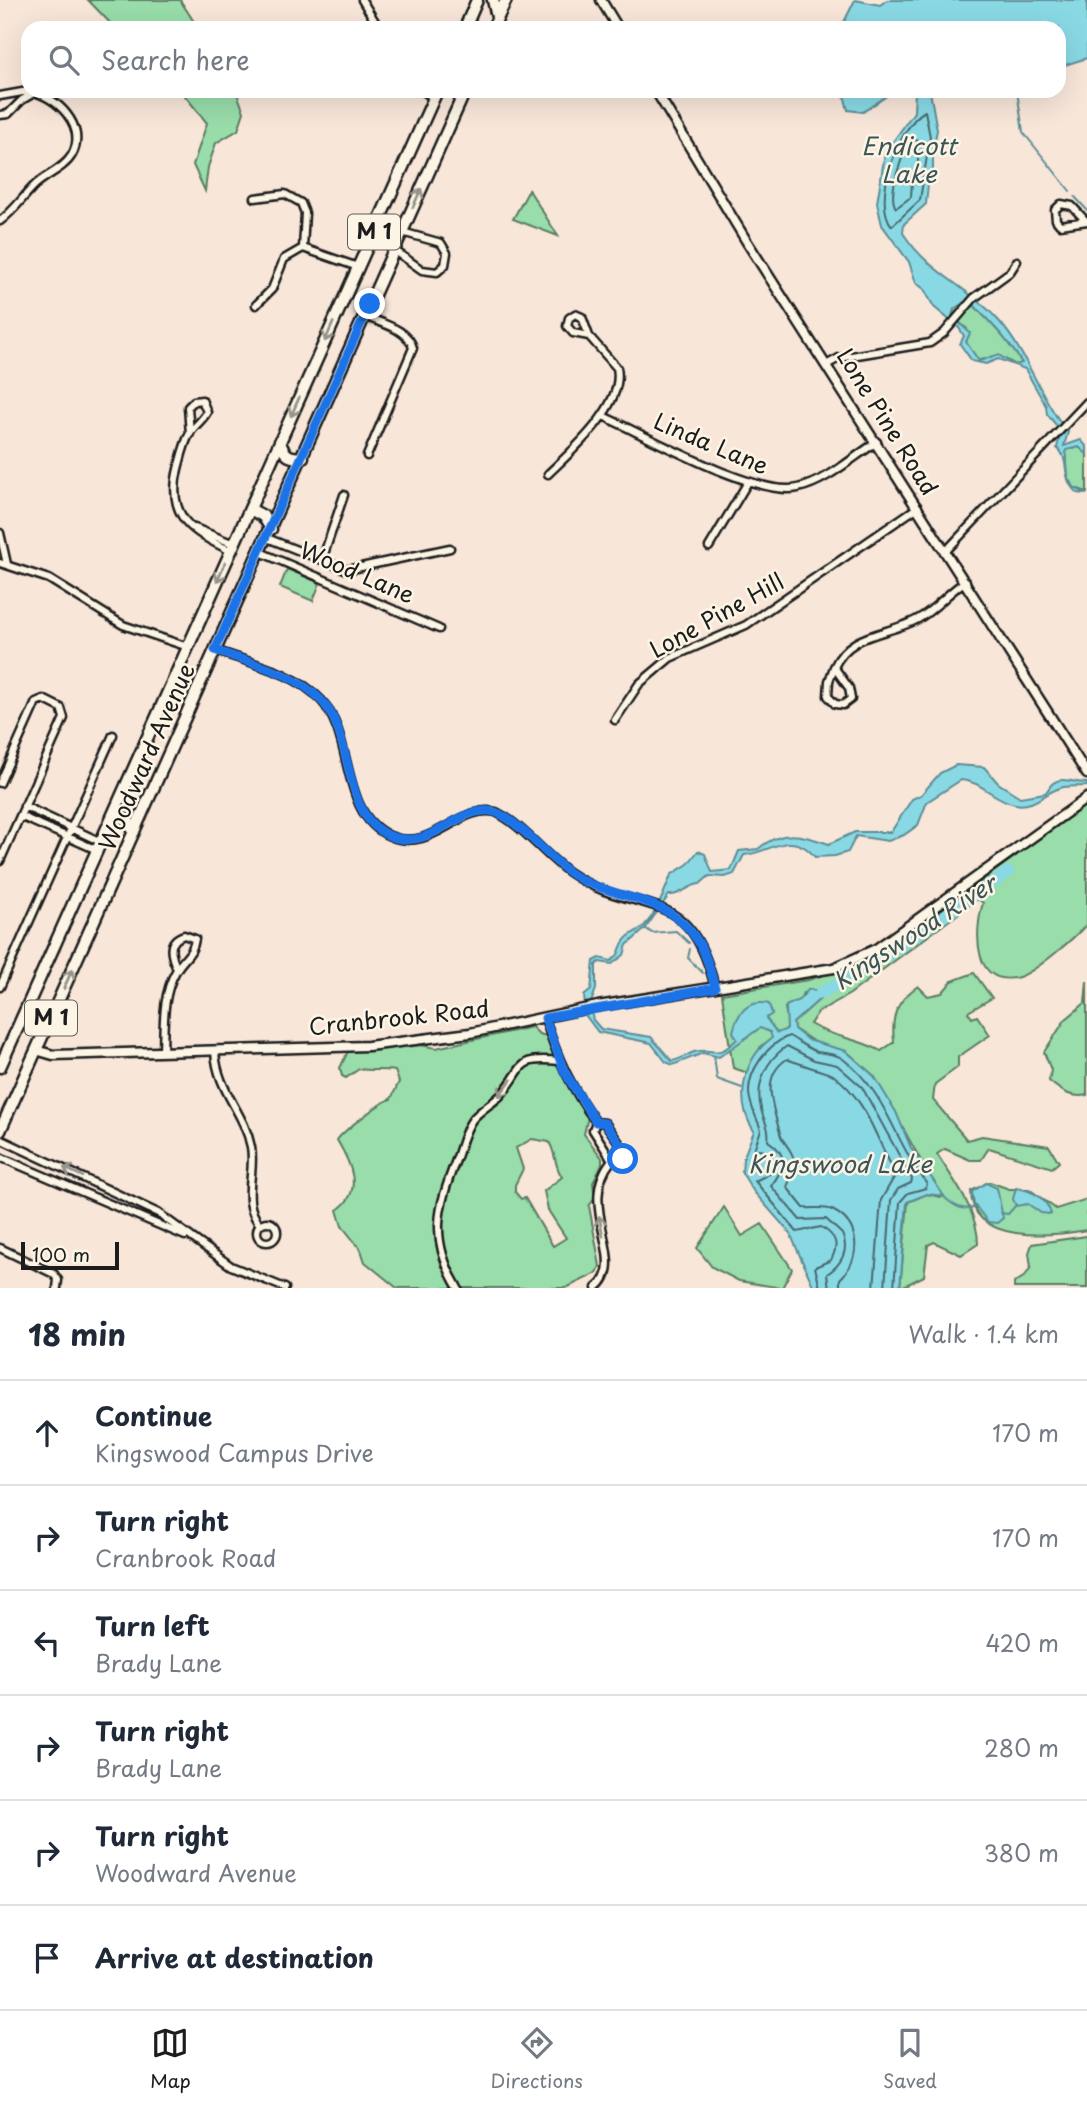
<!DOCTYPE html>
<meta charset="utf-8">
<style>
body{margin:0;font-family:"Playpen Sans",sans-serif;background:#f6f6f7;color:#1f2937}
.scale{position:absolute;left:21px;bottom:18px;width:98px;box-sizing:border-box;padding-left:7px;border:4px solid #1c1c1c;border-top:0;font-size:19px;line-height:24px;white-space:nowrap;color:#1c1c1c;-webkit-text-stroke:5px #fcf5e5;paint-order:stroke}
.stop{position:absolute;width:21px;height:21px;margin:-16px;border:5px solid #1a73e8;border-radius:50%;background:#fff}
.stop.end{background:#1a73e8;border-color:#fff;box-shadow:0 2px 7px #0008}
.list{margin:0;padding:0;list-style:none}
h2{display:flex;justify-content:space-between;align-items:center;height:91px;margin:0;padding:0 28px;font-size:30px}
h2 small{font-size:23px;font-weight:400;color:#747a83}
.list li{display:grid;grid-template-columns:46px 1fr auto;gap:21px;align-items:center;box-sizing:border-box;height:105px;padding:0 28px;border-top:2px solid #e0e1e3}
.list b{display:block;font-size:26px;white-space:nowrap}
.list p{margin:0;font-size:23px;white-space:nowrap;color:#747a83}
.list em{font-size:23px;font-style:normal;color:#747a83}
.icon{flex:none;width:38px;height:38px;fill:none;stroke:currentColor;stroke-width:2;stroke-linecap:round;stroke-linejoin:round}
.map{position:relative;flex:none;width:1087px;height:1288px;overflow:hidden}
.search{position:absolute;background:#fff;box-shadow:0 7px 28px #0002;left:21px;right:21px;top:21px;height:77px;display:flex;align-items:center;gap:18px;box-sizing:border-box;padding:0 24px;border-radius:21px;color:#747a83;font-size:26px}
.sheet{height:721px;background:#fff}
nav{display:flex;justify-content:space-around;align-items:center;box-sizing:border-box;height:98px;border-top:2px solid #e0e1e3;background:#fff;font-size:19px;color:#747a83}
nav a{display:grid;justify-items:center;gap:4px}
nav .on{color:#1c1c1c}
.map>svg:first-child{display:block}
.green{fill:#98ddaa;stroke:#5a7c63;stroke-width:2;fill-rule:evenodd}
.water{fill:#89d9e5;stroke:#5d8d95;stroke-width:2;fill-rule:evenodd}
.lines{fill:none;stroke-linecap:round;stroke-linejoin:round}
.shore{stroke:#48686c;stroke-width:2}
.stream{stroke:#5d8d95;stroke-width:2}
.river{stroke:#89d9e5;stroke-width:12}
.minor-casing{stroke:#1c1c1c;stroke-width:11}
.tertiary-casing{stroke:#1c1c1c;stroke-width:13}
.primary-casing{stroke:#1c1c1c;stroke-width:15}
.minor{stroke:#fcf5e5;stroke-width:6}
.tertiary{stroke:#fcf5e5;stroke-width:8}
.primary{stroke:#fcf5e5;stroke-width:10}
.oneway{stroke:#97938b}
.route{stroke:#1a73e8;stroke-width:9}
.labels{text-anchor:middle;stroke-width:5;stroke-linejoin:round;paint-order:stroke}
.shield{fill:#fcf5e5;stroke:#5f5d58;stroke-width:2}
.shield-label{font-size:21px;font-weight:bold;fill:#1c1c1c}
.street-label{font-size:23px;fill:#1c1c1c;stroke:#fcf5e5}
.water-label{font-size:24px;font-style:italic;fill:#3d5558;stroke:#fcf5e5}
</style>
<div class="map">
<svg width="1087" height="1288" viewBox="0 0 1087 1288">
<rect width="100%" height="100%" fill="#f8e6d9"/>
<filter id="ink" filterUnits="userSpaceOnUse"><feTurbulence type="fractalNoise" baseFrequency=".0143" numOctaves="2"/><feDisplacementMap in="SourceGraphic" scale="14" xChannelSelector="R" yChannelSelector="G"/><feConvolveMatrix kernelMatrix="1 2 1 2 8 2 1 2 1" color-interpolation-filters="sRGB"/></filter>
<g filter="url(#ink)">
<path class="green" d="M88,0H180L198,28H115Z
M181,91H236L244,112L238,130L216,143L208,167L205,191L193,165L207,123Z
M529,190L558,236L513,219Z
M963,302L973,304C990,323 1008,339 1022,363L1016,365L998,355L977,361L966,344L967,329L952,316L954,309Z
M1079,447L1087,454V492L1075,488L1068,479L1066,449Z
M287,569L320,583L313,601L280,587Z
M1087,804V924C1074,938 1037,971 1019,977C973,989 974,931 983,903L978,899L850,994L818,1012L810,1024C833,1038 856,1037 881,1051L894,1042C891,1016 896,1001 918,986L928,996L942,993L952,981L974,973L992,998L968,1012L972,1018L977,1016L990,1035L958,1057V1067L935,1084L933,1100L967,1140L982,1136L1049,1146L1059,1162L1052,1168L989,1148L981,1160H970L945,1149L937,1154C954,1181 978,1211 978,1244L961,1255L934,1242L928,1245L924,1276L900,1288L908,1202L927,1194L941,1197L874,1076L846,1051L819,1045L794,1029L793,1023L821,998L803,993L800,1000L785,1008L789,1028L761,1046L748,1073L733,1068L722,994L808,980L871,960Z
M1087,981V1095C1071,1099 1061,1091 1049,1081L1051,1070L1044,1052L1065,1020L1085,1003Z
M532,1027L539,1034L547,1036L561,1072L588,1117L584,1134L602,1158V1164L593,1183L595,1198L589,1206L600,1266L597,1273L566,1288H397L365,1262L361,1250L342,1226L337,1210C365,1191 350,1162 337,1140C343,1131 382,1101 391,1099L399,1082L395,1071C384,1069 371,1071 359,1069L346,1078L342,1076L340,1068L348,1051L420,1045L436,1048ZM532,1139L549,1142C556,1153 554,1165 562,1177L544,1191L548,1210L566,1238L553,1246L525,1198L521,1199L515,1192V1185L523,1169L516,1148Z
M990,1182L1009,1189H1029L1056,1209L1087,1199V1230C1052,1236 971,1245 971,1191Z
M724,1207L742,1236L762,1224L792,1269L782,1288L739,1281L712,1267L697,1248Z
M1087,1236V1288H1014V1283L1025,1276L1031,1267L1029,1253L1032,1244Z"/>
<path class="water" d="M855,0L880,5L887,0H1087V58L1059,67V28H841Z
M843,91H894L863,112L848,110Z
M915,91H930L937,130L933,150V173L928,185L926,204L904,224L903,233C930,275 969,286 999,321C1028,354 1040,398 1068,432L1064,446L1081,440L1087,447V454L1079,447L1066,450L1068,479L1075,488L1087,494L1077,493C1060,478 1071,459 1057,448L1061,431L1047,414L1046,406L1025,369L998,359L986,364L972,361L960,344L964,336L959,328L934,307L924,289L916,283L909,262L882,225L877,203L885,153L914,112ZM964,302L973,304C990,323 1008,339 1022,363L1016,365L998,355L979,361L966,342L970,333L952,316L954,309Z
M956,765L984,767L998,783L1020,797L1045,793C1048,791 1049,787 1052,784C1061,775 1077,784 1087,783V786C1078,787 1068,785 1060,788C1044,793 1034,808 1015,804C994,800 981,781 961,780L927,802L918,825L904,835L888,841L856,836L848,852L835,856L815,857C791,828 771,853 744,855L734,874L725,877L709,876L700,884C688,885 681,896 669,895L645,929L627,945L624,955L612,964L599,962L596,965V989L590,1005L593,1020L601,1029L651,1037L672,1061C680,1060 686,1055 694,1052C717,1047 716,1060 737,1039L733,1032C737,1013 748,999 769,1004L772,1014L766,1018L777,1033L787,1029L786,1006L799,1000L809,989L821,993V998L793,1023L794,1029L808,1040L846,1051L874,1076L896,1112L911,1148L944,1196L927,1194L907,1202L900,1288H814L790,1233L754,1192L742,1173L743,1159L754,1131C734,1101 743,1058 772,1038L770,1032L760,1028L719,1057L703,1053L673,1065L666,1062L651,1043L598,1032L586,1016L584,996L591,990L594,961L600,958L611,961C622,954 618,948 625,940C629,934 637,932 643,927C658,912 664,892 671,875L688,864L698,851L705,854L712,872L731,870L739,851L758,849C782,829 801,834 829,844L855,832H891L912,799L921,795L940,773Z
M986,1183L997,1188L1003,1218L997,1223L988,1222L974,1204L972,1192Z
M1016,1188C1031,1190 1047,1198 1051,1214L1041,1213L1028,1204L1016,1206L1013,1199Z"/>
<g class="lines">
<path class="shore" d="M925,111L930,137L920,200L892,226C871,201 899,125 925,111Z
M913,139L918,141V171L912,182L911,197L896,208C887,195 902,151 913,139Z
M820,1288L815,1267L831,1260C839,1245 837,1236 821,1227L797,1232L755,1181L771,1173L775,1163L769,1152L754,1149L761,1130C757,1118 750,1107 749,1093C748,1070 768,1044 789,1036C798,1041 807,1048 817,1052C826,1054 836,1053 843,1059C888,1093 893,1141 927,1183L926,1188L908,1193L900,1202L894,1288
M829,1288L827,1274C841,1265 850,1250 842,1234L826,1219L800,1220L771,1186C784,1169 790,1155 768,1141C770,1127 764,1122 761,1109C755,1084 766,1060 787,1046L814,1060L837,1065L862,1087L912,1179L911,1183L898,1189L891,1200L885,1288
M840,1288V1279C862,1258 861,1224 832,1210C823,1206 813,1209 804,1208L787,1187C790,1179 795,1171 794,1161C793,1149 782,1143 780,1133C774,1109 759,1077 787,1059C796,1063 829,1073 833,1075C868,1100 875,1139 896,1174L881,1200L874,1288"/>
<path class="stream" d="M1017,91L1023,132L1070,191
M1075,197L1087,210
M645,928L652,933L676,931L689,943
M690,949L688,958L703,973
M714,1056L717,1079L742,1088
M944,1197C954,1206 963,1212 977,1207
M1001,1213L1008,1214L1016,1205"/>
<path class="river" d="M821,993L886,956L1008,872"/>
<g class="minor-casing">
<path id="minor" d="M362,0L379,28
M423,91L434,98
M0,96L28,91
M0,115L8,114L22,100L34,93
M255,198L285,194L301,203L305,213L303,248
M1085,220L1072,206L1061,204L1055,210L1056,220L1060,225L1087,221
M0,221C14,211 22,198 34,186C45,175 64,169 72,155C88,126 56,96 30,91
M303,248L358,267
M394,250L422,270L437,272L445,265L447,253L441,243L402,232
M256,305L272,289L284,259L303,248
M365,316C382,324 408,329 413,348L367,456
M828,364L839,358L930,343L944,333L974,298L1010,272L1017,261
M603,416C645,435 757,498 798,488C826,482 853,457 877,442
M190,434L188,407L194,401L202,400L207,412C203,420 195,425 190,433C184,443 181,458 178,469C166,517 192,532 231,551
M548,474C572,451 625,405 617,368L589,336L582,317L575,314L569,318L567,326L573,333L589,336
M195,528L234,544
M0,533L7,564
M267,538L347,570L450,548
M709,547L748,482
M946,551L1087,402
M260,552L439,629
M322,560L344,495
M0,563L49,579L123,625L188,647
M215,650C251,664 294,671 321,700C355,737 339,814 390,836C432,854 460,803 496,812C524,826 544,855 570,873C639,920 689,879 715,988
M834,667L829,681L828,696L835,704L843,705L851,699L849,688L834,667C851,631 887,636 918,619C936,609 948,592 966,581
M615,720L639,684L670,658L746,625L918,507
M0,783L36,702L43,699L61,708L64,718L0,861
M24,806L101,842
M20,816L97,850
M0,987L113,735
M545,1018C556,1056 572,1090 596,1122L605,1123L625,1151L622,1160H612
M215,1051C217,1091 244,1111 251,1147C256,1175 240,1200 260,1225
M163,1052C164,1025 162,995 176,971C183,958 193,955 195,939L184,935C166,941 171,956 177,969
M596,1122L593,1130L612,1160
M0,1139L158,1213L231,1266L285,1288
M0,1157L185,1236
M257 1232a10 10 0 1 1 20 0a10 10 0 1 1-20 0Z
M0,1248L54,1274L58,1280L57,1288
M458,1288C429,1240 437,1209 456,1160C461,1147 464,1131 472,1120C480,1110 492,1104 501,1095C526,1067 514,1056 560,1061
M596,1288C631,1262 574,1206 612,1160"/>
</g>
<g class="tertiary-casing">
<path id="tertiary" d="M601,0L618,28
M656,91L747,242L1087,774
M36,1050L53,1055L368,1046L470,1033L598,1006L834,968L876,949L1087,798"/>
</g>
<g class="primary-casing">
<path id="primary" d="M493,0L497,17
M465,28L477,0
M493,28L506,0
M280,443C285,455 289,459 303,457
M250,509L263,516L271,529
M111,819L120,817L128,821L134,832
M0,1067L437,91
M0,1131L465,91"/>
</g>
<use href="#minor" class="minor"/>
<use href="#tertiary" class="tertiary"/>
<use href="#primary" class="primary"/>
</g>
<defs><path id="oneway-shaft" d="M-6 0H5M1.5-3L5.5 0L1.5 3" fill="none" stroke-width="1.6" stroke-linecap="round" stroke-linejoin="round" transform="scale(1.75)"/></defs>
<g class="oneway">
<use href="#oneway-shaft" transform="translate(417 198) rotate(-66)"/>
<use href="#oneway-shaft" transform="translate(329 332) rotate(114)"/>
<use href="#oneway-shaft" transform="translate(295 407) rotate(114)"/>
<use href="#oneway-shaft" transform="translate(221 572) rotate(114)"/>
<use href="#oneway-shaft" transform="translate(68 979) rotate(-66)"/>
<use href="#oneway-shaft" transform="translate(505 1088) rotate(127)"/>
<use href="#oneway-shaft" transform="translate(73 1172) rotate(-155)"/>
<use href="#oneway-shaft" transform="translate(601 1226) rotate(-101)"/>
</g>
</g>
<g class="lines" filter="url(#ink)">
<path class="route" d="M370,304L215,650C251,664 292,671 320,699C356,734 340,816 390,836C432,852 455,807 490,811C513,813 551,861 573,875C608,897 652,895 683,923C703,942 709,963 715,988L545,1018L564,1071L596,1122L605,1123L624,1150L623,1159"/>
</g>
<g class="labels">
<g class="shield">
<rect x="348" y="214.5" width="52" height="35" rx="5"/>
<rect x="25" y="1000.5" width="52" height="35" rx="5"/>
</g>
<g class="shield-label">
<text x="374" y="239">M 1</text>
<text x="51" y="1025">M 1</text>
</g>
<g class="street-label">
<text transform="translate(887 422) rotate(58)" y="8">Lone Pine Road</text>
<text transform="translate(711 444) rotate(23)" y="8">Linda Lane</text>
<text transform="translate(357 573) rotate(23)" y="8">Wood Lane</text>
<text transform="translate(717 616) rotate(-29)" y="8">Lone Pine Hill</text>
<text transform="translate(147 757) rotate(-66)" y="8">Woodward Avenue</text>
<text transform="translate(399 1018) rotate(-6)" y="8">Cranbrook Road</text>
</g>
<g class="water-label">
<text x="909" y="155">Endicott<tspan x="909" dy="28">Lake</tspan></text>
<text transform="translate(915 933) rotate(-33)" y="8">Kingswood River</text>
<text x="840" y="1173">Kingswood Lake</text>
</g>
</g>
</svg>
<div class="scale">100 m</div>
<div class="stop" style="left:623px;top:1159px"></div>
<div class="stop end" style="left:370px;top:304px"></div>
<div class="search"><svg class="icon" aria-label="search" viewBox="0 0 24 24"><circle cx="10" cy="10" r="6"/><path d="M15 15l6 6"/></svg>Search here</div>
</div>
<section class="sheet">
<h2>18 min<small>Walk · 1.4 km</small></h2>
<ul class="list">
<li><svg class="icon" aria-label="ahead" viewBox="0 0 24 24"><path d="M12 20V5M6 11l6-6 6 6"/></svg><div><b>Continue</b><p>Kingswood Campus Drive</p></div><em>170 m</em></li>
<li><svg class="icon" aria-label="right" viewBox="0 0 24 24"><path d="M7 20v-9h11M14 6l5 5-5 5"/></svg><div><b>Turn right</b><p>Cranbrook Road</p></div><em>170 m</em></li>
<li><svg class="icon" aria-label="left" viewBox="0 0 24 24"><path d="M17 20v-9H6M10 6l-5 5 5 5"/></svg><div><b>Turn left</b><p>Brady Lane</p></div><em>420 m</em></li>
<li><svg class="icon" aria-label="right" viewBox="0 0 24 24"><path d="M7 20v-9h11M14 6l5 5-5 5"/></svg><div><b>Turn right</b><p>Brady Lane</p></div><em>280 m</em></li>
<li><svg class="icon" aria-label="right" viewBox="0 0 24 24"><path d="M7 20v-9h11M14 6l5 5-5 5"/></svg><div><b>Turn right</b><p>Woodward Avenue</p></div><em>380 m</em></li>
<li><svg class="icon" aria-label="arrive" viewBox="0 0 24 24"><path d="M6 21V4h12l-3 4 3 4H6"/></svg><div><b>Arrive at destination</b></div></li>
</ul>
</section>
<nav>
<a class="on"><svg class="icon" aria-label="map" viewBox="0 0 24 24"><path d="M3 6l6-2 6 2 6-2v14l-6 2-6-2-6 2zM9 4v14M15 6v14"/></svg>Map</a>
<a><svg class="icon" aria-label="directions" viewBox="0 0 24 24"><path d="M12 3l9 9-9 9-9-9zM9 14v-3h6M13 9l2 2-2 2"/></svg>Directions</a>
<a><svg class="icon" aria-label="saved" viewBox="0 0 24 24"><path d="M7 4h10v16l-5-4-5 4z"/></svg>Saved</a>
</nav>
